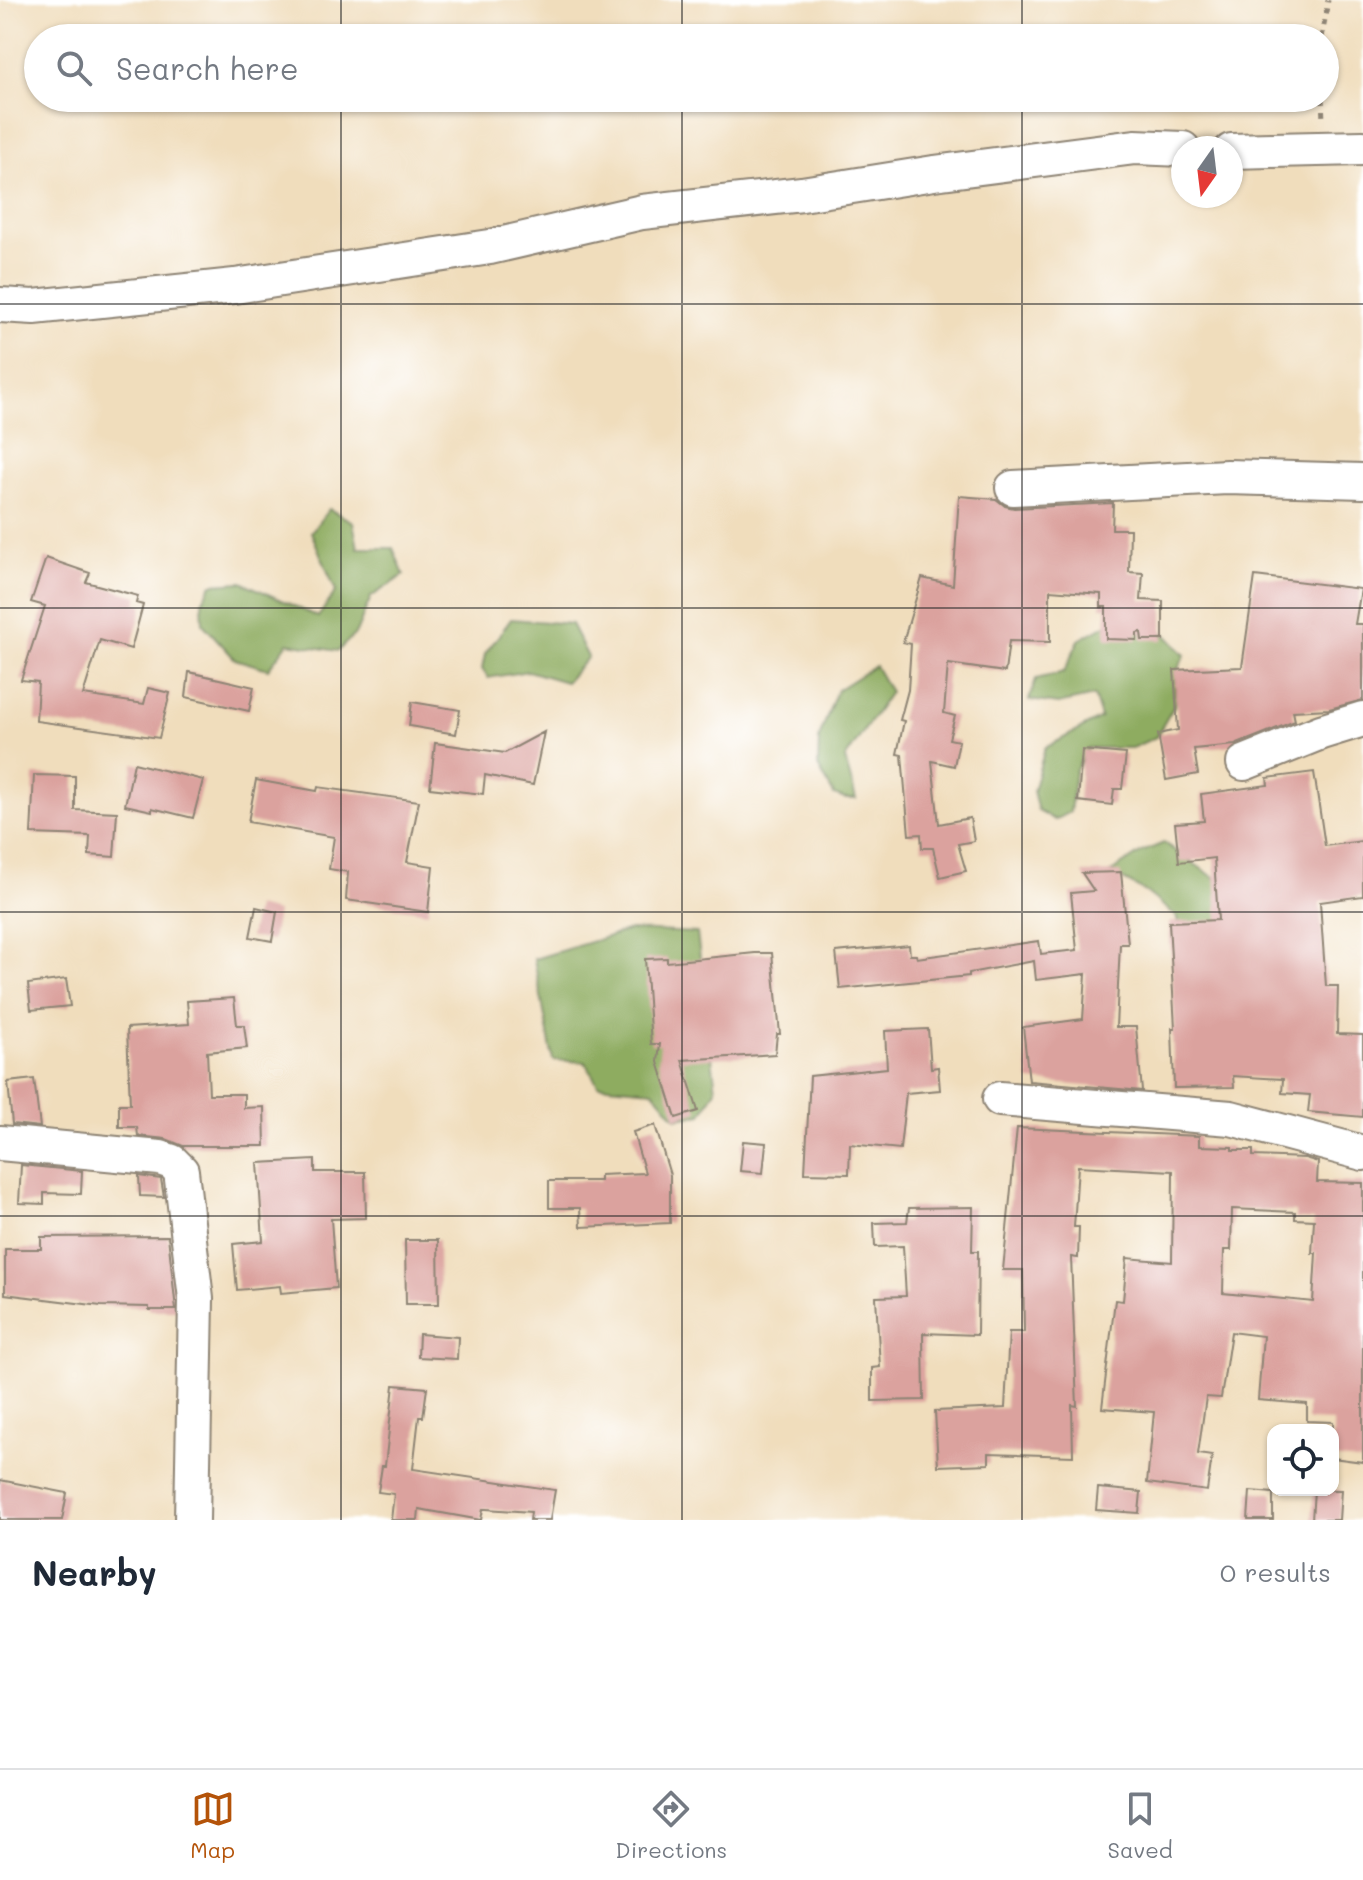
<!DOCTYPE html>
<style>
body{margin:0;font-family:Mali,sans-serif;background:#f2f2f3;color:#1f2937}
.controls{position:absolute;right:24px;bottom:24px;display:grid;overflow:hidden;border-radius:16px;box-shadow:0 2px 6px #0004}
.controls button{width:72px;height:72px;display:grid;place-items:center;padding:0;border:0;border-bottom:2px solid #e0e1e3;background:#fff;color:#1f2937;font:40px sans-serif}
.compass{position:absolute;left:1171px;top:136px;width:72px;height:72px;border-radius:50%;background:#fff;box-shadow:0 2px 6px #0004;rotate:194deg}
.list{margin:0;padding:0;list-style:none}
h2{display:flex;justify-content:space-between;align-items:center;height:104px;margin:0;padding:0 32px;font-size:34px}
h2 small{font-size:26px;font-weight:400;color:#747a83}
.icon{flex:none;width:44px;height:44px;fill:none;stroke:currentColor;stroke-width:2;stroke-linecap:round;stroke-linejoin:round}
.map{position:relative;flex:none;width:1363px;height:1520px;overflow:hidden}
.search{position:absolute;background:#fff;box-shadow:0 2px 6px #0004;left:24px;right:24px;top:24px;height:88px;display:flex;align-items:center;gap:20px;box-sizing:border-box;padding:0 28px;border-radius:44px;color:#747a83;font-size:30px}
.sheet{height:248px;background:#fff}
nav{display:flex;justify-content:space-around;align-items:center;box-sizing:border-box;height:112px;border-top:2px solid #e0e1e3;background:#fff;font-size:22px;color:#747a83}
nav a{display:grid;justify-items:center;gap:4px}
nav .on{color:#b45309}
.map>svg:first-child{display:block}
.forest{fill:#8eac60;stroke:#5c6c46;stroke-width:2}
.building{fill:#dba29e;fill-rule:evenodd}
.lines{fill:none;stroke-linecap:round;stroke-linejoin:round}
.minor-casing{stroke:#8e8474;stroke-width:38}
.path{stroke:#8e8474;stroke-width:5;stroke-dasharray:6 6;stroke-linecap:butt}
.minor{stroke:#fff;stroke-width:34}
.grid{fill:none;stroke:#2b2b2b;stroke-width:2;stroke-opacity:0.55}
</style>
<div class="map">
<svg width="1363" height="1520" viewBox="0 0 1363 1520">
<rect width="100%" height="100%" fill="#fff"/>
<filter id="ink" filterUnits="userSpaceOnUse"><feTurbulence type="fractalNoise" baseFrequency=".0125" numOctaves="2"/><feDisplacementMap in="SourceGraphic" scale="16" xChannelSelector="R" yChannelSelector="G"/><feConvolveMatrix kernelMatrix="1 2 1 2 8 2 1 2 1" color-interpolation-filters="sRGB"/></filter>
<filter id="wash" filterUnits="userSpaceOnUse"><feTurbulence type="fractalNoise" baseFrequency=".006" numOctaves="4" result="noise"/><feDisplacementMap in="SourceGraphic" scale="32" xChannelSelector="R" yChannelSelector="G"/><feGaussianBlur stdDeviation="1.8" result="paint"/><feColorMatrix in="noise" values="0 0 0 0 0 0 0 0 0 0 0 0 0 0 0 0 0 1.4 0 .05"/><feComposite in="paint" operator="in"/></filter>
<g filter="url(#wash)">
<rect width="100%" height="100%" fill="#f0ddbc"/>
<path class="forest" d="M329,509L353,522L358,548H393L404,575L371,597L356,633L338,651L288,643L268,669L235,659L203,624L202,602L212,584L242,582L318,617L336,591L311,532Z
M511,619L571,624L588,657L566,682L528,671L488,678L482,669L485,654Z
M1116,619L1165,634L1185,655L1175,675L1174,706L1156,737L1132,748H1088L1075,772L1070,812L1055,820L1038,811L1033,791L1045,748L1101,718L1094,696L1058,704L1029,700L1036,679L1064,672L1079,640Z
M875,666L890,692L845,759L856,799H845L834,795L818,766L819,738L837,690Z
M1164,843L1234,891L1278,911L1184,940L1176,916L1146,892L1110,873L1142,852Z
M630,930L697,933L716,1090L702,1114L676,1118L653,1090L598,1085L585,1062L553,1060L534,959Z"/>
<g id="blocks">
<path class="building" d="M959,496L996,499L1005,506L1014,508L1113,503L1112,529H1130L1129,572L1143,573L1141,600L1163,601V640H1142L1141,632L1137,633V640L1106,639V607H1101V594L1050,590V642L1009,641L1005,672L948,664L944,713L955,716L949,739L959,741L954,766L932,761L939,824L970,818L974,841L958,844L966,871L940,877L933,848H922L921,834L909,835L902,755L897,754L904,721L900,720L908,690L911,644L903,642L922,578L953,585Z
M46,558L90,573L86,582L138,596L136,603L143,605L131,649L100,640L83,695L144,704L148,688L170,693L159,738L36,721L38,682L21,680L45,606L31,602Z
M1255,576L1361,589L1355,624H1363V700L1329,709L1293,711L1295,721L1235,745L1194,749L1198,774L1166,780L1158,734L1178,730L1174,670L1242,667Z
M189,672L254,687L249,711L186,697Z
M412,702L460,710L456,734L409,726Z
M544,732L533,785L485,775L483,794L430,788L435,743L505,753Z
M1082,750L1126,754L1122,789H1114L1112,805L1078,801Z
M134,763L203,780L193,818L152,808V811L125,805Z
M1314,772L1325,846L1363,841V896L1320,902L1326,986H1338L1337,1034L1363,1035V1117L1308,1112L1310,1095L1282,1093L1283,1079L1233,1076L1234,1087L1174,1088L1172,1028H1175L1169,922L1218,920L1214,858L1179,862L1175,823L1204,821L1201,794L1268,785L1267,778Z
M34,775L75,776V810L117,812L114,857L89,855L90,836L31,834Z
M256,780L317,791L318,787L419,801L407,862L433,866L428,912L346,900L348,872L329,869L334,837L248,822Z
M1121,872L1128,944H1120L1116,1027H1136L1142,1091L1029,1081L1023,1027L1083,1019L1086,974L1036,980L1034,961L969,973V976L840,989L836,952L909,945L910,955H916L917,958L1039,941L1041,954L1077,950L1071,893L1094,891L1082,873Z
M256,907L277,912L272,941L250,937Z
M755,953H772L780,1034H777L775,1054L682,1060L698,1111L676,1118L658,1062L660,1044H651L645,959L667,958V962Z
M66,979L70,1006L31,1010L28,984Z
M234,998L237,1025H244L247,1048L207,1052L209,1094H244V1108L264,1107L265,1146H183L166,1139L138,1136L137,1127H119V1104H130L127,1028L189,1024L187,1001Z
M928,1029L931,1068L938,1067L940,1090L906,1093L900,1149L850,1144L849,1174L805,1173L810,1076L887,1068L885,1031Z
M34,1079L40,1127L12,1124L8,1082Z
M655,1125L670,1175V1223L581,1227L580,1208H549V1181H600V1175L645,1173L633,1132Z
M1017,1128L1199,1136V1146L1232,1147V1150H1253V1156L1305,1158L1318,1162L1317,1182L1363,1183V1462L1333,1458V1422L1307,1421V1404L1258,1400L1263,1336L1231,1332L1221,1398L1206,1397L1198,1454L1212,1456L1207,1491L1147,1483L1154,1412L1102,1408L1115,1300L1123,1301L1127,1258L1172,1262L1173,1171L1078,1166L1074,1227H1079L1078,1258L1071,1257L1077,1406L1072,1405L1073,1456L989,1453V1464L938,1466L935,1411L1005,1408L1009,1332H1024L1023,1270H1003ZM1232,1209L1295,1212V1219L1314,1220L1312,1253H1316L1313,1302L1223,1293L1224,1250H1231Z
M743,1141L766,1143L763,1173L740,1171Z
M315,1160V1172H365L366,1218L331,1219L336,1288L281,1293L280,1286L237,1290L233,1244L263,1241L258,1163Z
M21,1165L82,1171L81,1194L44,1193V1204L19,1203Z
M139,1176L161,1179L164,1197L140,1196Z
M973,1207L972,1251H978L977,1335L923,1333L924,1400L872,1401V1368L880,1367L876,1297L906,1296L903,1246L875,1247L874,1223L907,1222L909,1208Z
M168,1236L176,1310H149V1307L101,1306L5,1294V1249H41V1237Z
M405,1240H438L439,1304H406Z
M419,1334L458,1337L457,1359L418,1357Z
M394,1385L427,1388L423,1417H419L413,1469L555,1490L550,1520H530L531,1512L486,1509H483L481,1520L419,1509L418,1520H391L394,1494L378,1492L382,1466H385Z
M0,1480L67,1493L62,1520H0Z
M1098,1488L1141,1492L1139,1513L1096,1510Z
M1314,1490H1341L1339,1520H1312Z
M1250,1491L1273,1493V1520H1248Z"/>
</g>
</g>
<g filter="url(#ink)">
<use href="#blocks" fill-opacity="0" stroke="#8e8474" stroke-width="2"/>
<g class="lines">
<g class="minor-casing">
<path id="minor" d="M1231,151L1363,148
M0,305L34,307L235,286L490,247L642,212L802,194L934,173L1135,147L1183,149
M1013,488L1227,477L1363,481
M1244,763L1321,732L1363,719
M1000,1099L1231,1118L1363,1153
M0,1143L160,1158L172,1162L181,1171L196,1299L192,1520"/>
</g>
<path class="path" d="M1322,38L1328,0
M1322,98L1323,121"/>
<use href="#minor" class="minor"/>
</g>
</g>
<path class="grid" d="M341,0V38M682,0V38M1022,0V38M341,98V1520M682,98V1520M1022,98V1520M0,304H1363M0,608H1363M0,912H1363M0,1216H1363"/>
</svg>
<div class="controls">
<button><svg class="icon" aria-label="locate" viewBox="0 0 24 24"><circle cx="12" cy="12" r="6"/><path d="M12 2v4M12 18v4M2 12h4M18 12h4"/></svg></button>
</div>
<svg class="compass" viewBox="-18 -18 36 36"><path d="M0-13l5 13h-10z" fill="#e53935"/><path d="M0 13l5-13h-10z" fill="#747a83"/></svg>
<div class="search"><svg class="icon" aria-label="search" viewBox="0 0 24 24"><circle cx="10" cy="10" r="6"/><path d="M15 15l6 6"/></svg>Search here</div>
</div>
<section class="sheet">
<h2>Nearby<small>0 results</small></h2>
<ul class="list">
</ul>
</section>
<nav>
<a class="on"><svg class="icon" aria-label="map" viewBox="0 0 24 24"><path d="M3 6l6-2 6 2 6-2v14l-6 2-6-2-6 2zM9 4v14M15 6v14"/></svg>Map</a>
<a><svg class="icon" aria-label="directions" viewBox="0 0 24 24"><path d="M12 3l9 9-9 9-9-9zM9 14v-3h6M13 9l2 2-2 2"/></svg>Directions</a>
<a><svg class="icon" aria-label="saved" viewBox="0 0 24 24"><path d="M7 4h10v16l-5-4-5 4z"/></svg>Saved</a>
</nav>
